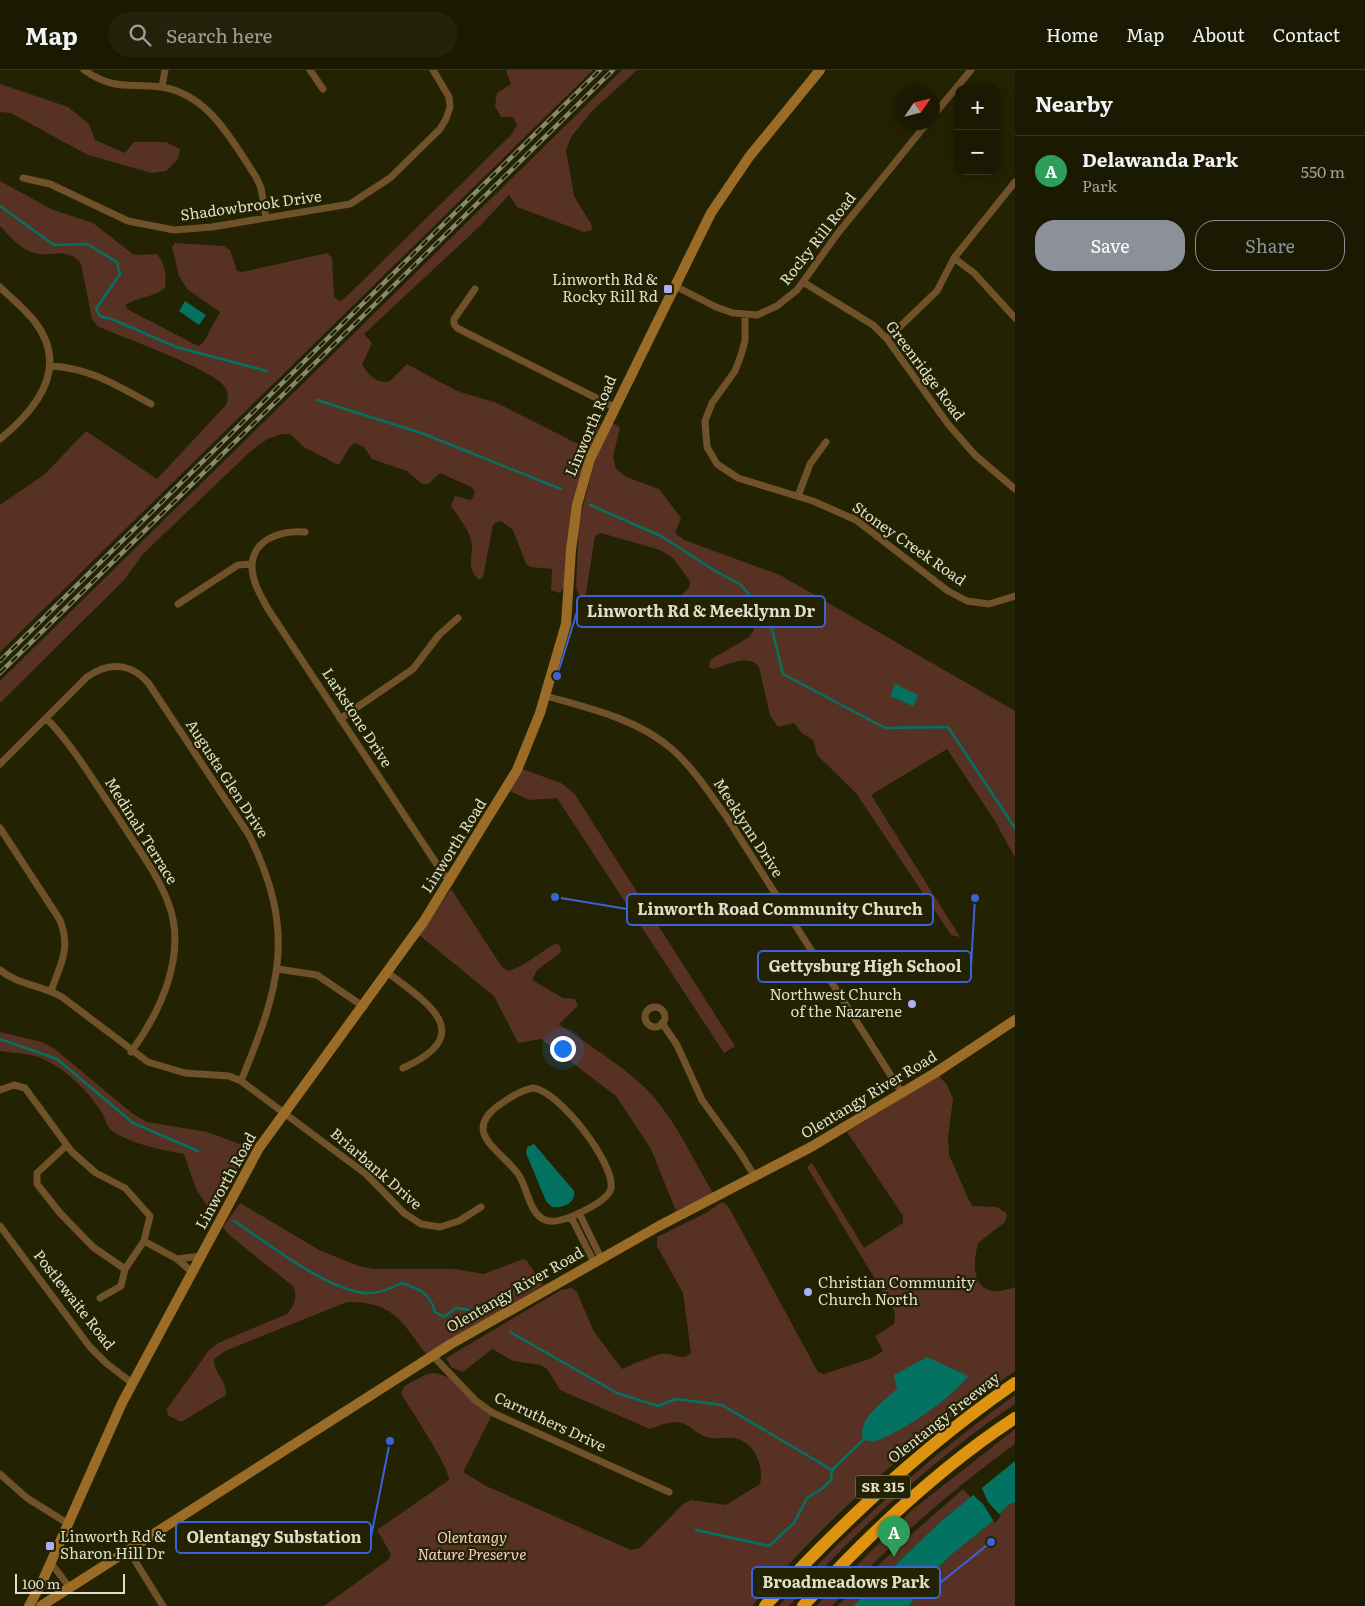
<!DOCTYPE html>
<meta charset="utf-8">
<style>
body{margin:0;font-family:Literata,serif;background:#23230c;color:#f1f3f6}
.controls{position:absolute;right:15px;top:15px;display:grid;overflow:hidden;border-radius:10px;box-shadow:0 2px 12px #0003}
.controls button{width:45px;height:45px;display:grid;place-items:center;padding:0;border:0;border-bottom:1px solid #383824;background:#1a1a02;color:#f1f3f6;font:25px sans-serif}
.compass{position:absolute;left:895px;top:15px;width:45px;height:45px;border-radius:50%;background:#1a1a02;box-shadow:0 2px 12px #0003;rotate:55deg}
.scale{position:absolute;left:15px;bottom:12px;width:110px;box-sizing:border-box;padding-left:5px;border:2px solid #dfdfcc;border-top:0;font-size:14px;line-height:18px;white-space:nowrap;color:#dfdfcc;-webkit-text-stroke:4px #232202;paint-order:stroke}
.you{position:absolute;left:562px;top:978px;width:18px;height:18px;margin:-12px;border:4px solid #fff;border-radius:50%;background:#1a73e8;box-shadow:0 0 0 8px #1a73e833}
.badge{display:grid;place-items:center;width:32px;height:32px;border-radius:50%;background:#8c9099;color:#fff;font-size:16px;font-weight:700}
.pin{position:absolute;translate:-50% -41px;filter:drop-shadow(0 1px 2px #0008)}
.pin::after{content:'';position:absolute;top:26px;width:18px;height:15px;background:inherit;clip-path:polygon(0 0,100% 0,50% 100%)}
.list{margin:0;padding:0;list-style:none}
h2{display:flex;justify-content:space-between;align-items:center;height:65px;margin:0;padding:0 20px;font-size:21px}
h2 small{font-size:16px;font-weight:400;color:#9fa199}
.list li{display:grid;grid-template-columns:32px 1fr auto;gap:15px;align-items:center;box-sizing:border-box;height:70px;padding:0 20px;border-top:1px solid #383824}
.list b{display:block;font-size:19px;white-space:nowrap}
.list p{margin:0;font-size:16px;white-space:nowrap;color:#9fa199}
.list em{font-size:16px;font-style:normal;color:#9fa199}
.actions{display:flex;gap:10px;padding:15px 20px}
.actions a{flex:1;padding:11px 0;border:1px solid #8c9099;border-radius:20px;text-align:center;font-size:18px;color:#8c9099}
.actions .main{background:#8c9099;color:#fff}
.icon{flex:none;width:28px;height:28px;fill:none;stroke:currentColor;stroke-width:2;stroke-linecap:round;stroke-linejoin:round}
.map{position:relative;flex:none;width:1015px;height:1536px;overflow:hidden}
header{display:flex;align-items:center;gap:30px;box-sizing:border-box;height:70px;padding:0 25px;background:#1a1a02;border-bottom:1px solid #383824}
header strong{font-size:24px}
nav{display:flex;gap:28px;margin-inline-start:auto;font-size:18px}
.search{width:350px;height:45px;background:#23230c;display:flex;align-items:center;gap:12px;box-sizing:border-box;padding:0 18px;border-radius:28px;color:#9fa199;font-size:19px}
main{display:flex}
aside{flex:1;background:#1a1a02}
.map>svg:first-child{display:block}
.green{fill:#583125}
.water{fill:#047260}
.pier{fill:#232202}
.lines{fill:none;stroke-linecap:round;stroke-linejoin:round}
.stream{stroke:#047260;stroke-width:2.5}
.minor{stroke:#6f512a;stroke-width:7}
.secondary{stroke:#9b6c28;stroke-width:10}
.motorway{stroke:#dd9210;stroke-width:12}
.rail-casing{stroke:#898970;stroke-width:4.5}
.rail{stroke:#232202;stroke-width:2.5;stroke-dasharray:8;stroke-linecap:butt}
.poi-dot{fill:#abaffb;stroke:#232202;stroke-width:2}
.labels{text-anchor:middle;stroke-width:4.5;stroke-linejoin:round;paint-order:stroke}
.shield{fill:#232202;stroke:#a7a68f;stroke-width:1}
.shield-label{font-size:14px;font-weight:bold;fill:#dfdfcc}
.street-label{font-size:15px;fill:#dfdfcc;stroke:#232202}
.poi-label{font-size:15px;fill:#dfdfcc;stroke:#232202;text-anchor:end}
.park-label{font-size:15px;font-style:italic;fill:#f5cdc1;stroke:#232202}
.leader{fill:none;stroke:#3a64d6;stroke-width:2}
.callout-dot{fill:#3a64d6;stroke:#232202;stroke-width:2}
.callout{fill:#232202;stroke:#3a64d6;stroke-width:2}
.callout-label{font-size:16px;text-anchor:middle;font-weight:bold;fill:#dfdfcc}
</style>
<header>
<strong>Map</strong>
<div class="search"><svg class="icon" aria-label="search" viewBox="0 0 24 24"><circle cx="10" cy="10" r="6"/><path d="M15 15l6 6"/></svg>Search here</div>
<nav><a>Home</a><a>Map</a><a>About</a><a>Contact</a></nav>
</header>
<main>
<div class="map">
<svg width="1015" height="1536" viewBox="0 0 1015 1536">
<rect width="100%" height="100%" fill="#232202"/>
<path class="green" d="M506,0H593L0,582V435L45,404L86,361L157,409L226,335C228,329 229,323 225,317C213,299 121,267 97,256L92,249L81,194C68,176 51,188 34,183C20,179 10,166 0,156V111L53,140L93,153L134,185L157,184C165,194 167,206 165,218C153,228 138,226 126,235L127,239L198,276L203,273L220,242L187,219L179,206L172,177L175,173L224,176L230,180L237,201L243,202L327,183L332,188L334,227L340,231L345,228L511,65L517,55L513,47H501L495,36L497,23L511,14Z
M622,0H637L592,41L571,67L566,80L574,126L591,154L592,160L584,162L517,137L509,125L480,156L364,264L372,273L362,295C368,304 377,315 390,311L407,294L457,321L497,333L582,376L593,354L598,351L600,355C575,415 567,452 564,517L560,523L551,520L552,499L531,497L526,494L513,460L501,451L496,452L493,455L483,507L480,510C464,499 475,485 471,470C468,459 458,446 451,436L455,426L470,430L473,428L475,421L471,417L440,403L428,414H422L407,401L372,389L364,377L355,373C346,378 346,387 338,395L304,377L290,364H282L269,368L252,380L144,483L124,510L0,633V611Z
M0,14L68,37L89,54L95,70L125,83L134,72H166L180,79L178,89L166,101L152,103L88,85L11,43L0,42Z
M612,353L620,357L613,387L616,399L626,407L659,419L681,448L675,463L684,470L780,505L1015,641V788L995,751L947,679L871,725L960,867L951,865L856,723L817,685L813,670L802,663L794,653L778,657L770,645L759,597C749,583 727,595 713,599L709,597L710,590L749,567L754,560C746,539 721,544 703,539L669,554H659L657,548L689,518L690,511L673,488L660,480L601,463L595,466L586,523L584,526L579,525L576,517L579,451L595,389Z
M522,699L561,713L574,723L735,976L724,983L557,728L529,730L510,721Z
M451,819L502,897L508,901L521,896L556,873L560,876L561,882L537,900L532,910L563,928L575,929L578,936L559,954C588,975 630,1000 653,1026C678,1055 694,1091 713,1123L676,1141L651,1079L616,1026L541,969L518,973L494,926L419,865Z
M0,962L42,972L55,979L133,1044L147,1052L207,1062L251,1078L213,1145L196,1119L184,1084C161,1080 136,1075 115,1063C106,1058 106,1049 101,1041C87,1020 62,995 38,987C26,983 12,983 0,981Z
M939,1006L947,1015L953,1029L948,1067L949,1085L969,1130L972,1136L997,1137L1007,1144L1005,1152L978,1173C970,1204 976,1232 1015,1217V1301C918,1367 828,1446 752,1536H324L388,1490L391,1484L377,1460L449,1410C450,1398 410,1338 401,1324L404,1316C412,1312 420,1307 428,1304C448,1298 479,1331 493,1343L463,1402L486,1416L631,1480L640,1478L683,1434L691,1430L726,1435L760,1414C764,1397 756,1375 738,1369C728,1366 717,1370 707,1367C701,1365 695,1361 690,1357C676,1347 665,1354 650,1359L560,1320L548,1300L541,1295L513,1291L492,1279L463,1302L452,1298L446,1288L561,1220L572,1218L577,1222L593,1260L622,1299C634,1294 648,1287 661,1284C673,1282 682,1292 691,1283L683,1223L657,1176V1167L706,1143L722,1132L728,1136L818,1302L824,1304L872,1288L883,1281L875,1266L894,1254L895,1242L807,1097L812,1093L864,1178L903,1153V1146L847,1062Z
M240,1133L321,1181L359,1196L374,1199H455L484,1204L523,1189L527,1191L543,1215L426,1284C400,1250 394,1232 347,1232L225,1281L214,1289C213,1303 228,1312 226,1325L181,1352L169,1346L166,1340L210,1279L218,1273L287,1244C295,1235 297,1228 294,1217L228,1164L223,1157Z
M1015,1325V1334C932,1390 855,1461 789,1536H779C850,1457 929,1387 1015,1325Z
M1015,1359V1374C949,1422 887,1476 832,1536H816L912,1440Z
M963,1419L971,1427L940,1452L853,1536H837L897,1477Z
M1015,1432V1536H909L930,1506L951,1485L987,1456L1008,1435Z"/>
<path class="water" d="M185,231L206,245L199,255L179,241Z
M895,614L918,625L913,636L890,626Z
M534,1074L574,1121C576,1134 563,1138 552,1137L546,1131L526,1083L527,1077Z
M927,1287L968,1306C955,1326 898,1365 875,1371C871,1372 867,1370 863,1370C857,1348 883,1332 897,1319L894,1305Z
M1015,1391V1432L1008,1435L987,1456L951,1485L930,1506L909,1536H853L940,1452Z"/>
<path class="pier" d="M981,1416L988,1432L1001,1446L995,1453L983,1434L972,1424Z"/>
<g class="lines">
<path class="stream" d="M0,136L54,175L87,174L117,192L120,204L96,239L100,246L114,250L176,277L267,301
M317,330L424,364L561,419
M590,435L661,466L717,502L740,514L769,547L783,604L885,658L948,657L1015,758
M0,969L57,989L133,1053L198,1081
M234,1151C268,1173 319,1214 358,1222C372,1226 390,1219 402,1213C420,1219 430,1223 435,1242L444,1247L456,1238L469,1240
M510,1262L617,1323L658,1336L676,1329L722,1335L832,1400
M696,1460L769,1476L794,1453L807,1428L823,1418L831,1410L832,1400L863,1370"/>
<path class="minor" d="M84,0C114,21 129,13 161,17C209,24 232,71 256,107L261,118L266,148
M310,0L323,19
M162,17L165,0
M932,47L971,0
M23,108L50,114L128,151L174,160L212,157L350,134L390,108L440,59L446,49L450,37L449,27L433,0
M954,188L974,203L1015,248
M803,212L873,255L887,269L948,354L975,385L1015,419
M675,216L716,237L733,243L757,245L777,236L797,220L838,163L928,52
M0,217C12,229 25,239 35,252C70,298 36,340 0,369
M475,219L454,249V254L457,258L614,337
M745,245V271L741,285L735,301L712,333L705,351L707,377L717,394L738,408L813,431L856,450L948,521L967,531L989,534L1015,526
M887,269L937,221L954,188L1015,112
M50,296C90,298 116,315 151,334
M798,426L810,394L826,372
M305,462C283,460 253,468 252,496C252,512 261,526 268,539L436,793L450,812
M178,534L238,495L252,494
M546,626C589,638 638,649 673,680C694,699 710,724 726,746L902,1023
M47,649C74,677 94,712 116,744C134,773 156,801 168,832C188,883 161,941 131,982
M340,649L413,599L439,565L458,548
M0,694L87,607C109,591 132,593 149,614L249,765C297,862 280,917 241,1011
M0,758L60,850C71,879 61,893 51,921
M278,899L317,905L364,937
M0,900C18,915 42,915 62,927L148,992L185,1003L229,1006L241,1011L366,1104L404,1143L421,1154L440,1157L459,1151L481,1137
M388,903C430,934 477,965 403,998
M645 947a10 10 0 1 1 20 0a10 10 0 1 1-20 0Z
M662,953L677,975L702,1030L741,1084L755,1107
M533,1018C558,1020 615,1093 611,1118C609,1131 573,1147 561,1150C554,1152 546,1152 540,1147C529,1138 527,1119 520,1107C505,1082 459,1064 499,1035C510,1028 520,1020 533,1018Z
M0,1020L14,1015L25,1018L72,1082L96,1103L125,1118L150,1146L144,1171L125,1199L121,1216L100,1228
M66,1076L37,1103V1114L60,1143L93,1177L125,1199
M579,1143L601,1188
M571,1147L594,1192
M0,1156L90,1277L106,1293L132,1313
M144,1171L177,1189L192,1202
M177,1189L201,1186
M433,1286L475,1330L493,1343L669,1422
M0,1404L27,1428L67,1453
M129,1481L163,1536
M51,1493L70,1518"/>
<path class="secondary" d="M29,1536L43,1510L122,1333L259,1078L424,851L517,700L540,643L566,554L571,480L577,435L590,389L711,143L749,87L820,0
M41,1536L451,1274L659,1156L811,1077L935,1003L1015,950"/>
<path class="motorway" d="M765,1536C841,1453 922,1377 1015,1313
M803,1536C866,1467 937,1399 1015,1348"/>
<g class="rail-casing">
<path id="rail" d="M0,591L600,0
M0,603L613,0"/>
</g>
<use href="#rail" class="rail"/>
</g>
<g class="poi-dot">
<rect x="663" y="214" width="10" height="10" rx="2.5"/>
<circle cx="912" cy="934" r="5"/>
<circle cx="808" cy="1222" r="5"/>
<rect x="45" y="1471" width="10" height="10" rx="2.5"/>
</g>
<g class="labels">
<rect class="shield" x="855.5" y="1405.5" width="55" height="23" rx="4"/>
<g class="shield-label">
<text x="883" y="1422">SR 315</text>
</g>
<g class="street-label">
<text transform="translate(251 136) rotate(-8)" y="5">Shadowbrook Drive</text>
<text transform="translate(818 169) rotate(-52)" y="5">Rocky Rill Road</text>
<text transform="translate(925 301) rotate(53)" y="5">Greenridge Road</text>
<text transform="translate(591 356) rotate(-67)" y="5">Linworth Road</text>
<text transform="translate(909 474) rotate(35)" y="5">Stoney Creek Road</text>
<text transform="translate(357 648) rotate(57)" y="5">Larkstone Drive</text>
<text transform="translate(227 709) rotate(57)" y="5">Augusta Glen Drive</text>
<text transform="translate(748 758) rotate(57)" y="5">Meeklynn Drive</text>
<text transform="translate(141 761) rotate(58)" y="5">Medinah Terrace</text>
<text transform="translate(454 776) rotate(-58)" y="5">Linworth Road</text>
<text transform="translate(869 1025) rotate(-31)" y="5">Olentangy River Road</text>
<text transform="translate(376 1099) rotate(41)" y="5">Briarbank Drive</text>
<text transform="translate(226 1111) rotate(-61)" y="5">Linworth Road</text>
<text transform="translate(515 1220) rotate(-30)" y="5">Olentangy River Road</text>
<text transform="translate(74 1230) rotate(52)" y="5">Postlewaite Road</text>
<text transform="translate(944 1348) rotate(-38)" y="5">Olentangy Freeway</text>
<text transform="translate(550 1352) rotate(25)" y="5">Carruthers Drive</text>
</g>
<g class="poi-label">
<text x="658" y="215">Linworth Rd &amp;<tspan x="658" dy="17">Rocky Rill Rd</tspan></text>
<text x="902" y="930">Northwest Church<tspan x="902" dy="17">of the Nazarene</tspan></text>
<text x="818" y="1218" text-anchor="start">Christian Community<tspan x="818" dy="17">Church North</tspan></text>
<text x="60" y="1472" text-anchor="start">Linworth Rd &amp;<tspan x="60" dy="17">Sharon Hill Dr</tspan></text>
</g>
<g class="park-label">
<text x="472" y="1473">Olentangy<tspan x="472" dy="17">Nature Preserve</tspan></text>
</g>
</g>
<path class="leader" d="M557 606L577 542M555 827L627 839M975 828L971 897M390 1371L371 1467M991 1472L940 1513"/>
<g class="callout-dot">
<circle cx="557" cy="606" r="5"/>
<circle cx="555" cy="827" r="5"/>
<circle cx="975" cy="828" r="5"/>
<circle cx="390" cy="1371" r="5"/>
<circle cx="991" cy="1472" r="5"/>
</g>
<g class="callout">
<rect x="577" y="526" width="248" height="31" rx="5"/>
<rect x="627" y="824" width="306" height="31" rx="5"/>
<rect x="758" y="881" width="213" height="31" rx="5"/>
<rect x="176" y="1452" width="195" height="31" rx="5"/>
<rect x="752" y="1497" width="188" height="31" rx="5"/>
</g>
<g class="callout-label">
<text x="701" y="547">Linworth Rd &amp; Meeklynn Dr</text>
<text x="780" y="845">Linworth Road Community Church</text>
<text x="865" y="902">Gettysburg High School</text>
<text x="274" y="1473">Olentangy Substation</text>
<text x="846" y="1518">Broadmeadows Park</text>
</g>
</svg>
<div class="controls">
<button>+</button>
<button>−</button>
</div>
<svg class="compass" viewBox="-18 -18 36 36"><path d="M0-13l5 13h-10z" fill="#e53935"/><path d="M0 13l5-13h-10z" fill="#9fa199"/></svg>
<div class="scale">100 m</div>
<div class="you"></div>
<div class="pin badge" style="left:894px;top:1487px;background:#2e9e5b">A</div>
</div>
<aside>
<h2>Nearby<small></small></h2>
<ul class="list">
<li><span class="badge" style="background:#2e9e5b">A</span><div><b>Delawanda Park</b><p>Park</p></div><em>550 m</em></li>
</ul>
<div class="actions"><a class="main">Save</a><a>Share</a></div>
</aside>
</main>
